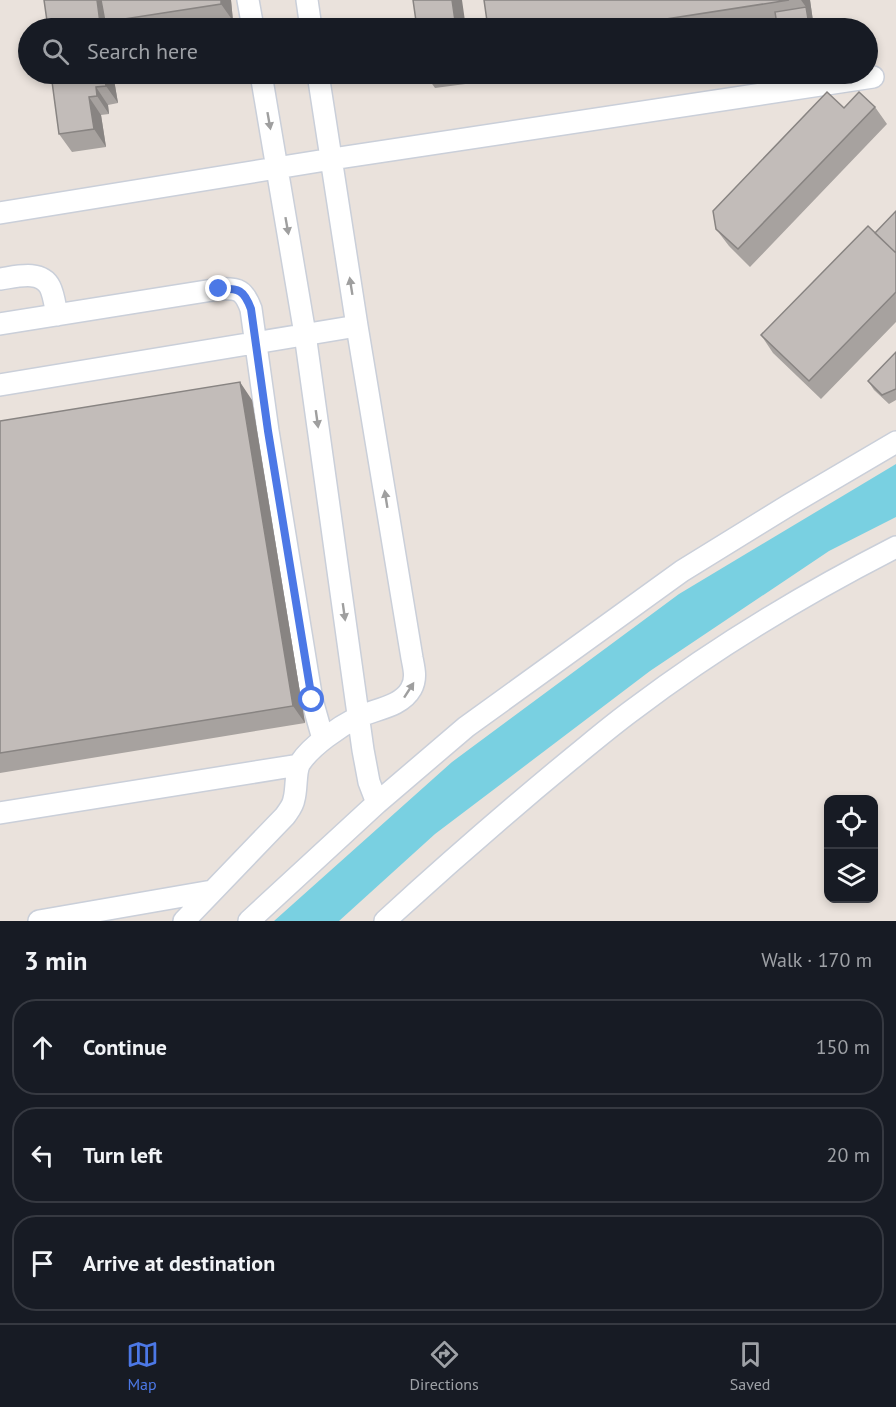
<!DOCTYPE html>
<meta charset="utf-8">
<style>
body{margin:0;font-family:"PT Sans",sans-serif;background:#20242c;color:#f1f3f6}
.controls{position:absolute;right:18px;bottom:18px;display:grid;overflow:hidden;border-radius:12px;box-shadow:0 3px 9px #0003}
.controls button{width:54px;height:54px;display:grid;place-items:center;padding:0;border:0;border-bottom:2px solid #363941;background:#171b24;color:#f1f3f6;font:30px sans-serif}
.stop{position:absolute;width:18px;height:18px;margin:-14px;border:4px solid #4c78e6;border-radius:50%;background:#fff}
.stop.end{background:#4c78e6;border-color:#fff;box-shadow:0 2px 6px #0008}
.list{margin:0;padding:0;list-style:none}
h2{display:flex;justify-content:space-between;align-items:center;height:78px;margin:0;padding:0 24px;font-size:26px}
h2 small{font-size:20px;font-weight:400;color:#9ea1a6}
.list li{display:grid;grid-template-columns:39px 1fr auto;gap:18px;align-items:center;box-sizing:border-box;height:96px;margin:0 12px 12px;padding:0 12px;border:2px solid #363941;border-radius:24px}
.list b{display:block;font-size:22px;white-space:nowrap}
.list em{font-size:20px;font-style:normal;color:#9ea1a6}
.icon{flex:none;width:33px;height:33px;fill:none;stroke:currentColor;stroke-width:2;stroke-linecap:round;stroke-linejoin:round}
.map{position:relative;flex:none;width:896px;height:921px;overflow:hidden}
.search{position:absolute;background:#171b24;box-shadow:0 3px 9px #0003;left:18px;right:18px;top:18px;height:66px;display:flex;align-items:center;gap:15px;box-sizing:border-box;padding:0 21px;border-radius:33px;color:#9ea1a6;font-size:22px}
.sheet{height:402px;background:#171b24}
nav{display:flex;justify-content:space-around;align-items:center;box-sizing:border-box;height:84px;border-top:2px solid #363941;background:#171b24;font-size:16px;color:#9ea1a6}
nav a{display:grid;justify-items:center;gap:3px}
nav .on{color:#4c78e6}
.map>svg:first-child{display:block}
.water{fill:#79d0e1}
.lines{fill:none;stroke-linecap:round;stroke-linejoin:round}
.minor-casing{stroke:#cacfd9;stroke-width:24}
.minor{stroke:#fff;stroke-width:21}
.wall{fill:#a7a29f}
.shaded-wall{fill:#888482}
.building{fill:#c2bcb9;stroke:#888482;stroke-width:1.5}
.oneway{fill:#9f9f9f}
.route{stroke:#4c78e6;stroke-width:8}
</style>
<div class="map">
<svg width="896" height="921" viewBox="0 0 896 921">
<rect width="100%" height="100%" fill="#eae2dc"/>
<path class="water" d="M896,464V517L829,551L650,671L435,834L339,921H274L452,762L679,594Z"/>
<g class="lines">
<g class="minor-casing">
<path id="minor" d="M248,0L253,28
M307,0L311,28
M261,74L305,334L363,750L369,782L377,803
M0,213L332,159L873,77
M0,279C15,277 41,269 50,287C54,295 55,306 57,315
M0,324L219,289C239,288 244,290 251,309L268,431L307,670L312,700L323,739
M0,385L357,326
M0,813L299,765
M39,921L212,891
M184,921L285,816C289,810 293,806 294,799C297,789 295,771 300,763C312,745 339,727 358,717C375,709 401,707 411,689C417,679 414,668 412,658L357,326L318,74
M249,921L377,803L466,727L682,571L789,505L896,442
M385,921C445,866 507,812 570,760C591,743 612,725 634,709C716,647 804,594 896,547"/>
</g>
<use href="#minor" class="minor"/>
</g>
<path class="wall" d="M231,0L233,21L188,28H48Z
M484,0H810L814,28H780L777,24V21L732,28H488Z
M51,74H113L118,103L108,105L109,114L101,115L106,147L72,152L59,134Z
M425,74H472L473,83L435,88Z
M492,74L493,80L479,82L476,78Z
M875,107L887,124L750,267L729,246L716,229L844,108Z
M896,211V322L821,399L773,353L761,335L875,233Z
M896,352V400L889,404L874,390L868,381Z
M252,400L305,723L0,773V421Z"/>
<path class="shaded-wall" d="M97,0H106L105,22L109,28H104L100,23Z
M221,0H231L233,21L221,4Z
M452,0H462L466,28H456Z
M801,0H810L814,28L808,19L806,7Z
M725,20L732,28H727Z
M104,74H113L118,103L106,86Z
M467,74H472L473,83Z
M96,87L108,105L109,114L97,96Z
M89,97L101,115L106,147L94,129Z
M240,382L252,400L305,723L293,706Z"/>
<path class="building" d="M44,0H97L100,23L61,28H48Z
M101,0H221V4L105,22Z
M413,0H452L456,28H417Z
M484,0H789L608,28H488Z
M806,7L808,19L777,24L775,12Z
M725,20L727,28H668Z
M51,74H104L106,86L96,87L97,96L89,97L94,129L59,134Z
M476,74H490V76L476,78Z
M827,92L844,108L859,92L875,107L738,249L716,229L713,211Z
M896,211V253L875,233Z
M868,226L896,253V292L809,381L761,335Z
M896,352V389L882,395L868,381Z
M240,382L293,706L0,753V421Z"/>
<defs><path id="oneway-solid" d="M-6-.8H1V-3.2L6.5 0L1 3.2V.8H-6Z" transform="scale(1.5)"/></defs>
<g class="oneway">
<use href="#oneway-solid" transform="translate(269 121) rotate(80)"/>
<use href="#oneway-solid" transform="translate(287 226) rotate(80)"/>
<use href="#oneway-solid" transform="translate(351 286) rotate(-99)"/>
<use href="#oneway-solid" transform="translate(317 419) rotate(82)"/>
<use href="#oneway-solid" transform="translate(386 499) rotate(-99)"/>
<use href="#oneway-solid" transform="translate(344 612) rotate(82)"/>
<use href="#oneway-solid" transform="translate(409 690) rotate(-57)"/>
</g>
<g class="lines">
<path class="route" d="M219,289C239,288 244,290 251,309L268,431L312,700"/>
</g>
</svg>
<div class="controls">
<button><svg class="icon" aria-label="locate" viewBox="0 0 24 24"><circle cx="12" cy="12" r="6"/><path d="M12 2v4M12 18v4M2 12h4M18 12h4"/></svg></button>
<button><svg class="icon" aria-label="layers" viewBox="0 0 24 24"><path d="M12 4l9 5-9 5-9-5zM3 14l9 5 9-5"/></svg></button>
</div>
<div class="stop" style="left:312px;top:700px"></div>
<div class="stop end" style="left:219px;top:289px"></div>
<div class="search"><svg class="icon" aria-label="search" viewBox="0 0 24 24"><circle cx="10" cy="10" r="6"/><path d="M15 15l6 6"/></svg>Search here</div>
</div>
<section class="sheet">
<h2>3 min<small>Walk · 170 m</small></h2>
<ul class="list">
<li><svg class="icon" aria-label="ahead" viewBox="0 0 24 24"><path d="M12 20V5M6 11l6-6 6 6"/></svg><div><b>Continue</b></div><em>150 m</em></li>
<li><svg class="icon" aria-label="left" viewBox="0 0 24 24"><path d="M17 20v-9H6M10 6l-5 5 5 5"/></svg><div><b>Turn left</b></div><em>20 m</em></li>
<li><svg class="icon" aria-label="arrive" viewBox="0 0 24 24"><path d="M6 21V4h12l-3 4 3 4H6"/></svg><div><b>Arrive at destination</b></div></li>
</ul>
</section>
<nav>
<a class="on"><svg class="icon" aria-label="map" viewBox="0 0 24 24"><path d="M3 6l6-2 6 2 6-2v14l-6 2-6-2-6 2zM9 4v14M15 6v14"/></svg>Map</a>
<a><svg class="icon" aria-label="directions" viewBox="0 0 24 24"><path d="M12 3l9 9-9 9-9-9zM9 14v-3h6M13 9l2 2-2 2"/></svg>Directions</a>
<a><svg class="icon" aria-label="saved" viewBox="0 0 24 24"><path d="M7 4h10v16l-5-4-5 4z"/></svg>Saved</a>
</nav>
